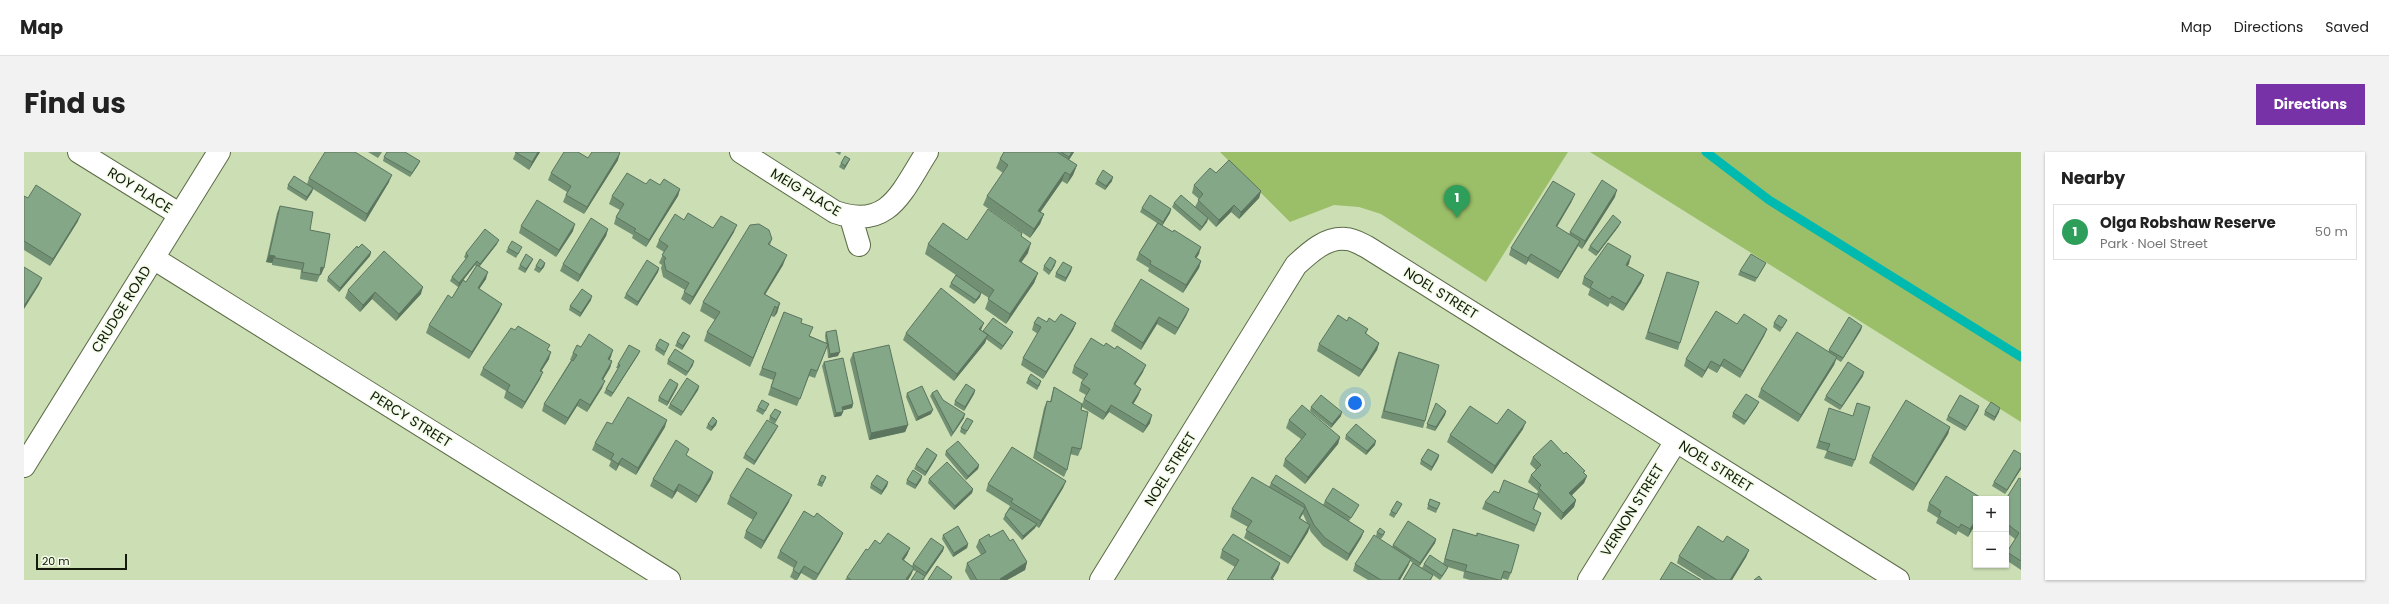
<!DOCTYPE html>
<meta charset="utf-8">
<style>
body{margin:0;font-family:Poppins,sans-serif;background:#f2f2f2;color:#222}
.controls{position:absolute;right:12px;bottom:12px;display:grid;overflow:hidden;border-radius:0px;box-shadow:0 1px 3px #0004}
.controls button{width:36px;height:36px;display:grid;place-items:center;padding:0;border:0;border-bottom:1px solid #e0e0e0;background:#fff;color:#222;font:20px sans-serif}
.scale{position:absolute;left:12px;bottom:10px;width:91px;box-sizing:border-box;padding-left:4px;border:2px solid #131a0b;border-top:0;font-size:11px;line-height:14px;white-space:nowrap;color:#131a0b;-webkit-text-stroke:3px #f1fbe6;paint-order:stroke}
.you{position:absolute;left:1331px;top:251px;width:14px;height:14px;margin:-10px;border:3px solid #fff;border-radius:50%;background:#1a73e8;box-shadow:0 0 0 6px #1a73e833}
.badge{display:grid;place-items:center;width:26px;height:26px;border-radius:50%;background:#7632a6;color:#fff;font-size:13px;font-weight:700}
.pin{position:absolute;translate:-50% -33px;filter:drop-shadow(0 1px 2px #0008)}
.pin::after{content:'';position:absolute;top:21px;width:14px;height:12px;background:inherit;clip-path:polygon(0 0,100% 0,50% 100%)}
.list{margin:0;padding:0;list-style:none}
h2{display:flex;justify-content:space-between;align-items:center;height:52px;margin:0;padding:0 16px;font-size:17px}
h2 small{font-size:13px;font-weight:400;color:#767676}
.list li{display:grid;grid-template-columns:26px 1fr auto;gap:12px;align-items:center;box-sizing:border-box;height:56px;margin:0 8px 8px;padding:0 8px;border:1px solid #e0e0e0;border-radius:0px}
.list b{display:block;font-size:15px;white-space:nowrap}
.list p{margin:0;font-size:13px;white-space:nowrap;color:#767676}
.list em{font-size:13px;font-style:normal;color:#767676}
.map{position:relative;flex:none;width:1997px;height:428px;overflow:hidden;border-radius:0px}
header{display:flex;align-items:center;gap:24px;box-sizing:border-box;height:56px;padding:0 20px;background:#fff;border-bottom:1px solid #e0e0e0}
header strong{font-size:19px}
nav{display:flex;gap:22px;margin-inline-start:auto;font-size:14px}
.intro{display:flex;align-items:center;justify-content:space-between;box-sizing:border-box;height:96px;padding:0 24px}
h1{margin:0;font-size:28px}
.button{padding:10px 18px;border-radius:0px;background:#7632a6;color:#fff;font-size:14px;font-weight:700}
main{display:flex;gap:24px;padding:0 24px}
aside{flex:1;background:#fff;border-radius:0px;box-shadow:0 1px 3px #0004}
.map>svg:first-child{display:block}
.green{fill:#9bbf68}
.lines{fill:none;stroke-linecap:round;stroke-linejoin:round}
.stream{stroke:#00bab0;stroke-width:9}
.minor-casing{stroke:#5c6c47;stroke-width:24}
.minor{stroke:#fff;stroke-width:22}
.wall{fill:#729074;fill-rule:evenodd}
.shaded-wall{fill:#5c755e}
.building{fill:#84a787;stroke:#5c755e}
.labels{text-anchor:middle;stroke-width:3;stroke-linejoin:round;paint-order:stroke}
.street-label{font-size:14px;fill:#131a0b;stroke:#f1fbe6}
</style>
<header>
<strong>Map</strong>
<nav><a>Map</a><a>Directions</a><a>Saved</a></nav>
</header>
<div class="intro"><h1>Find us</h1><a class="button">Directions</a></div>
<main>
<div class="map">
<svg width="1997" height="428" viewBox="0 0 1997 428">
<rect width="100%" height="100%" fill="#cbdeb4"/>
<path class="green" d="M1196,0H1544L1462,130L1357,62L1335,55L1310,53L1266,70Z
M1566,0H1997V270Z"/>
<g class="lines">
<path class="stream" d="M1682,0L1745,48L1997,205"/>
<g class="minor-casing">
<path id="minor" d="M55,0L155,62
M717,0L811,60C865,79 878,39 903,0
M827,66L835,93
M129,106L645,428
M0,314L195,0
M1077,428L1272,113C1286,100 1302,85 1322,87C1329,87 1337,92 1343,95L1874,428
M1565,428L1652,289"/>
</g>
<use href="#minor" class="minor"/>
</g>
<path class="wall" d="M344,0H358L354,6Z
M492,0H516L505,18L489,7Z
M811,0H817L816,3Z
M980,0H1050L1045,8L1053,13L1049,23L1043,32L1038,29L1016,60L1020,62L1016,72L1006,86L959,53L963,44L979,21L972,16L976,7Z
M360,5L396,9L394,13L386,25L359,9Z
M564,6L594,8L560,62L539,50L543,40L524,28L527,21Z
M826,7L824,11L820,18L815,15L817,11Z
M1192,21L1237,39L1235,46L1215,67L1207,60L1192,75L1184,67L1183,70L1176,79L1148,55L1150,51L1171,55L1175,47L1168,41L1170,33Z
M285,26L365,30L341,70L289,37L288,40L282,49L263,37L264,33L283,32Z
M1073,28L1088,29L1081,38L1071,32Z
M622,32L636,33L656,37L654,44L622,95L608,86L609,83L590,72L592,65L596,58L585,52L588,44Z
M0,44L4,46L54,69L26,114L0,98Z
M1591,45L1558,97L1554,94L1534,127L1504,109L1502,113L1485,103L1487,96L1548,49L1533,75L1545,82L1546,80Z
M256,54L286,78L297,123H296L293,130L276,127L277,118L248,113V111L242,110L253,61Z
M1118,56L1147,57L1146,61L1138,74L1175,102L1172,106L1177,109L1175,116L1159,141L1124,119L1125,116L1112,108L1115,101L1133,71L1116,60Z
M660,68L689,76L710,80L666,153L657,147L661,138L639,125L637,116L638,113L635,111L640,100L632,95L635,88Z
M497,74L549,79L532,105L495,81Z
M1595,74L1572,104L1564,98L1566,94Z
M584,77L582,84L554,130L536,119L539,112Z
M998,81L997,84L1004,101L997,110L1014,121L1010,131L982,172L961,157L965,146L957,141L956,145L950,152L925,135L927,131L932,123L901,102L904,92Z
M748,87L746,93L759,113L741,142L756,151L753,161L750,165L747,164L726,215L680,189L683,180L691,168L676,159L679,150Z
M473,92L456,114L462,127L455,137L478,152L475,159L445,207L402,181L405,173L428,146L437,130L434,135L426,129L428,125L442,107L440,105L442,101ZM451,113L452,114L442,130L439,128Z
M334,96L347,100L346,104L315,140L303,129L304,125Z
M484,96L496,99L492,106L482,100Z
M509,107L507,111L501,121L494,117L496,113Z
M521,111L520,115L515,121L510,118L512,114Z
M1742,111L1740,115L1731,130L1714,123L1716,119Z
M1605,112L1603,114L1620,123L1617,131L1599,159L1586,151L1584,155L1564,143L1566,137L1558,132L1560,125Z
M1031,113L1025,123L1019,118L1020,114Z
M635,116L634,120L613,154L600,146L602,142Z
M1047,119L1041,130L1031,125L1032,121Z
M1643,120L1656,191L1654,198L1621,187Z
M324,138L397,142L372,169L348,147L336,160L321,146Z
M567,148L556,165L545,158L546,154Z
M1165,157L1162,164L1151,183L1133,172L1117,198L1087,179L1090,172Z
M760,160L777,171L786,184L802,191L801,184L802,180L814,204L804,206L803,195L791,226L785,224L773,254L744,243L749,228L735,223Z
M969,166L987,184L977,198L962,187L961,191L930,229L879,188L882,181L957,178L959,180Z
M1763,168L1761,172L1756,180L1749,175L1750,171Z
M1323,169L1344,177L1342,182L1355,191L1353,198L1335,225L1293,199L1295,192Z
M1023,170L1052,171L1049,178L1019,227L997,213L999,206L1014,182L1008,178L1010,171Z
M1713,172L1743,177L1740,184L1716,226L1697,214L1693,221L1684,216L1678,226L1660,214L1662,207Z
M1838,174L1837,178L1817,210L1812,207L1810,213L1774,270L1734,245L1737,237L1804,200L1805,198Z
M664,188L658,198L651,194L653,190Z
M645,192L640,204L631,198L632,194Z
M557,195L587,205L585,207L588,209L586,216L579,228L578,236L563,260L553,254L541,273L518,259L520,252L547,208H546L549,201Z
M524,198L525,207L517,219L516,227L498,257L480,246L482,239L456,223L459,216Z
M616,199L614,203L587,245L580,241L582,237L594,216H592L594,212Z
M1375,200L1401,269L1399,276L1357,266L1372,207Z
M829,201L884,273L881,280L845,288L826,208Z
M644,208L669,213L662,224L643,212Z
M800,210L829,252L828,256L819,258V260L817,264L810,265L798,214Z
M1050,214L1119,220L1111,233L1117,237L1114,244L1109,252L1126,271L1119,281L1085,260L1079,268L1058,255L1057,258V297L1054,304L1046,302L1043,318L1040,325L1009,306L1020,256L1023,249L1026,250L1028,242L1030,235L1058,252L1062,243L1055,239L1057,231L1059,228L1048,221Z
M1839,224L1816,258L1800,248L1802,244Z
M1004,227L1017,229L1016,233L1013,238L1002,231Z
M654,232L653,236L643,254L634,249L635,245Z
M675,234L674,238L657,264L644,256L646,252Z
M951,238L950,242L940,259L930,253L931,249Z
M883,241L907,262L892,269L882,245Z
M908,241L919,248L940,266L927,285L906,244Z
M1412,251L1422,259L1421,263L1411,279L1402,276Z
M1733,254L1720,273L1708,265L1709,261Z
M734,255L743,256L739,263L732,259Z
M1287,255L1317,264L1307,276L1286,259Z
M1954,258L1941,279L1922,268L1924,264Z
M1961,259L1975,260L1970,269L1960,263Z
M757,260L751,272L745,268L746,264Z
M1803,263L1831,308L1828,315L1800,306L1803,299L1792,296Z
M1265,268L1316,285L1314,292L1281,332L1259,314L1261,307L1277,287L1262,276Z
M693,269L692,273L687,279L682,276L684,272Z
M949,269L947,273L941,283L936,280L937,276Z
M588,272L641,275L612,323L595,313L592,319L585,314L587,309L568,298L571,291Z
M1473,272L1499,277L1468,322L1423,290L1426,283Z
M1926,275L1924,282L1889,339L1845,311L1848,304Z
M752,278L730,313L719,306L721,302Z
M1322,283L1351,293L1342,303L1321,287Z
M922,299L955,313L954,317L942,328L921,303Z
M1997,302V317L1981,342L1968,334L1970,330Z
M1415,303L1414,307L1407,319L1396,312L1397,308Z
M663,304L687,327L672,351L653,339L648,347L626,334L629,327Z
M1509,305L1560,321L1563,324L1560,331L1548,343L1552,348L1550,355L1537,368L1514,345L1510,357L1515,368L1510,380L1458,357L1461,350L1513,342L1514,339L1504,330L1507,323L1512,318L1506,312Z
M912,306L901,324L890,317L892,313Z
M898,324L897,328L891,337L882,332L883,328Z
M802,325L798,335L793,333L795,329Z
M905,327L949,337L948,341L930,358L904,331Z
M1997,327V418L1982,408V403L1983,400L1991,387L1982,380V347Z
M1042,329L1039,336L1015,376L1012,374L1011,376L998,388L979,367L986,354L962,339L964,332Z
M864,330L863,334L857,343L846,336L847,332Z
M1247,331L1299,353L1301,349L1333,357L1325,369L1340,379L1337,386L1323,409L1299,394L1287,380L1285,376L1284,380L1264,412L1220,386L1224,375L1206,365L1208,357L1245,335ZM1279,362L1283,371L1276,366Z
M706,344L765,350L737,397L720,386L722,379L729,368L703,352Z
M1406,347L1416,351L1412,361L1403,357Z
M1905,351L1952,371L1944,385L1934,379L1932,383L1912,371L1914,366L1903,359Z
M1378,352L1376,356L1370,366L1365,363L1367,359Z
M790,365L819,381L816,388L792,428H789L777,421L773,428H771L766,425L770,416L753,406L756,399Z
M1429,377L1452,384L1453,381L1487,421L1484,428L1477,426V428H1446L1439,426L1440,420L1424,415L1422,419L1416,428L1409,423L1407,428H1379L1389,411L1386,409L1384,414L1376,428H1344L1329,419L1331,412L1368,395L1369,393L1412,387L1411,391L1395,414L1408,422L1398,416L1400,412H1419Z
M1353,380H1361L1360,383L1357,387L1352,384Z
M919,383L944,392L943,396L929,405L918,387Z
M966,385L986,389L1003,410L1001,418L983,428H946L941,419L943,411L957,403L952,395L955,388Z
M1699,390L1725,398L1722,405L1708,428H1680L1653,411L1655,404Z
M856,392L886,396L883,403L880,408L888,414L889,412L920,395L919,399L901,425L900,428H887L893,420L889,418L887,423L884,428H821L823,425L844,398Z
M1198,398L1256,411L1254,418L1248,427L1211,415L1196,406Z"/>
<path class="shaded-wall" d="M514,0H516L505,18L508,10Z
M1048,0H1050L1042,12L1045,5Z
M596,1L594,8L560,62L563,55Z
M826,7L824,11L820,18L821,14Z
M396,9L394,13L386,25L388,21Z
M1053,13L1049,23L1043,32L1046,23Z
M1041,20L1038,29L1011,68L1014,59Z
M368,23L365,30L341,70L343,62Z
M1089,25L1088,29L1081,38L1082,34Z
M289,36L288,40L282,49L283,45Z
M656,37L654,44L622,95L625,88Z
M1593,38L1591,45L1558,97L1561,89Z
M1237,39L1235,46L1215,67L1217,60Z
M1551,42L1548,49L1529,81L1532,74Z
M1210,53L1207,60L1192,75L1195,68Z
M1147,57L1146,61L1138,74L1139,70Z
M57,62L54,69L26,114L29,107Z
M1020,62L1016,72L1006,86L1010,77Z
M1184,66L1183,70L1176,79L1178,75Z
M1597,70L1595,74L1572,104L1574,100Z
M551,72L549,79L532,105L535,98Z
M713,73L710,80L666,153L669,145Z
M584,77L582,84L554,130L556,123Z
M475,88L473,92L454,116L456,112Z
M1556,89L1553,96L1534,127L1537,120Z
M1007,91L1004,101L992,118L995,109Z
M1177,95L1175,102L1168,113L1171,105Z
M347,100L346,104L315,140L316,136Z
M1507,102L1504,109L1502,113L1504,106Z
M245,103L251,104L248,111L242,110Z
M763,103L759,113L736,151L740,142Z
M1607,104L1605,112L1599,120L1602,113Z
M509,107L507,111L501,121L502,117Z
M453,109L451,113L434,135L435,131Z
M1032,109L1031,113L1025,123Z
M1177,109L1175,116L1159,141L1162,133Z
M521,111L520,115L515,121L517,117Z
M297,115L300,116L297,123L294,122Z
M1048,115L1047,119L1041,130L1042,126Z
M635,116L634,120L613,154L614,150Z
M464,120L462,127L451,143L454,136Z
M1014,121L1010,131L982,172L986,162Z
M1620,123L1617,131L1599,159L1602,152Z
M18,126L15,133L0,157V154Z
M399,135L397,142L372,169L375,162Z
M351,140L348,147L336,160L339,153Z
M957,141L956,145L950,152L952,148Z
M568,144L567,148L556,165L557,161Z
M756,151L753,161L750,165L753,156Z
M478,152L475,159L445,207L448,200Z
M751,154L747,164L726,215L729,206Z
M1165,157L1162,164L1151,183L1154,176Z
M1135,165L1133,172L1117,198L1119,191Z
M960,171L957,178L952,184L955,177Z
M1052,171L1049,178L1019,227L1022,220Z
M1838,174L1837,178L1817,210L1819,206Z
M1743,177L1740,184L1716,226L1719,219Z
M989,180L987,184L977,198L979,194Z
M964,183L961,191L930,229L933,222Z
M666,184L664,188L658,198L659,194Z
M1355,191L1353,198L1335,225L1338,218Z
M589,198L587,205L582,214L584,207Z
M616,199L614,203L587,245L589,241Z
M527,200L525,207L513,226L516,219Z
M816,200L814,204L804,206L806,202Z
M1813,205L1810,213L1774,270L1777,263Z
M1700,207L1697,214L1693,221L1696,214Z
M588,209L586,216L575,234L578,227Z
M670,209L669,213L662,224L664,220Z
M1687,209L1684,216L1678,226L1681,219Z
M1122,213L1119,220L1107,239L1110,232Z
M519,220L516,227L498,257L501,250Z
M1840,220L1839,224L1816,258L1818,254Z
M581,229L578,236L563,260L566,253Z
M654,232L653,236L643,254L644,250Z
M675,234L674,238L657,264L659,260Z
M1117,237L1114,244L1106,258L1108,251Z
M951,238L950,242L940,259L941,255Z
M556,247L553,254L541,273L544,266Z
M1735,250L1733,254L1720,273L1722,269Z
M829,252L828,256L816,259L818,255Z
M1087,253L1085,260L1079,268L1082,261Z
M1955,254L1954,258L1941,279L1943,275Z
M1976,256L1975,260L1970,269L1971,265Z
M909,258L907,262L892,269L894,265Z
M1422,259L1421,263L1411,279L1412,275Z
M819,260L817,264L810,265L812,261Z
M1318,260L1317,264L1307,276L1308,272Z
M941,262L940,266L927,285L929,281Z
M1128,263L1126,271L1119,281L1122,274Z
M643,268L641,275L612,323L614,316Z
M693,269L692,273L687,279L688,275Z
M1502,270L1499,277L1468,322L1471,314Z
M884,273L881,280L845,288L847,281Z
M754,274L752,278L730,313L731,309Z
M1926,275L1924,282L1889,339L1892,332Z
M1316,285L1314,292L1281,332L1284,325Z
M1352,289L1351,293L1342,303L1343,299Z
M913,303L912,306L901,324L902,320Z
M1415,303L1414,307L1407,319L1408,315Z
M598,306L595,313L592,319L594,312Z
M955,313L954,317L942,328L944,324Z
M1997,315V317L1981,342L1983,338Z
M689,320L687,327L672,351L675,344Z
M898,324L897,328L891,337L892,333Z
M1563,324L1560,331L1543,348L1545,341Z
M1042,329L1039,336L1015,376L1017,369Z
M864,330L863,334L857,343L858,339Z
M655,332L653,339L648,347L650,340Z
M949,337L948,341L930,358L931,354Z
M768,343L765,350L737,397L740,389Z
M1552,348L1550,355L1537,368L1539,361Z
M1281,356L1278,363L1272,373L1275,366Z
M1952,368V371L1944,385L1946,377Z
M1013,372L1011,376L998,388L999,384Z
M1286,373L1284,380L1264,412L1267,405Z
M1340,379L1337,386L1323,409L1325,402Z
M819,381L816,388L791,428L794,422Z
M1412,387L1411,391L1395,415L1396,411Z
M944,392L943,396L929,405L930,401Z
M920,395L919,399L901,425L902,421Z
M886,396L883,403L875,414L878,407Z
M1725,398L1722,405L1708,428H1706Z
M1387,407L1384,414L1376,428H1374Z
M1003,410L1001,418L983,428H976V427Z
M1256,411L1254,418L1248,428H1247Z
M780,414L777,421L773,428L775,422Z
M1424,415L1422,419L1416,428L1418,424Z
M890,416L887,423L884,428H882Z"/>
<path class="building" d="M301,0H331L368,23L343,62L285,26Z
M363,0H381L396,9L388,21L360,5Z
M491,0H514L508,10Z
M540,0H554L564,6L568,0H595L596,1L563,55L542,43L547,34L527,21Z
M980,0H1033L1053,13L1046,23L1041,20L1014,59L1020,62L1010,77L963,44L984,13L976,7Z
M1037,0H1048L1045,5Z
M821,4L826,7L821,14L817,11Z
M1205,8L1237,39L1217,60L1210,53L1195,68L1174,48L1179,42L1170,33L1186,16L1192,21Z
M1079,18L1089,25L1082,34L1073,28Z
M603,21L622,32L626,27L636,33L640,27L656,37L625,88L610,79L612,77L592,65L600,52L588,44Z
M270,24L289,36L283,45L264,33Z
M1578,28L1593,38L1561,89L1546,80Z
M1529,29L1551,42L1532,74L1556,89L1537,120L1507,102L1504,106L1487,96Z
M12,33L57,62L29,107L0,89V44L4,46Z
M1126,43L1147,57L1139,70L1118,56Z
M1157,43L1184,66L1178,75L1150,51Z
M513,48L551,72L535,98L497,74Z
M256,54L289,60L286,78L306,82L300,116L297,115L296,123L278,120L280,111L251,106V104L245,103Z
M964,57L998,81L997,84L1007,91L995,109L1014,121L986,162L964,147L970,138L904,92L919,71L943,88Z
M664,61L689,76L697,64L713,73L669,145L660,140L665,131L642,118L640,109L642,106L638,103L644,94L635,88L651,62L660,68Z
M1589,63L1597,70L1574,100L1566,94Z
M567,66L584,77L556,123L539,112Z
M1134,71L1149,80L1150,78L1177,95L1171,105L1177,109L1162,133L1126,112L1127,109L1115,101Z
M735,72L745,78L748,87L744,92L763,103L740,142L756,151L753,156L751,154L729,206L683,180L696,160L679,150L726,73Z
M461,77L475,88L456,112L453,109L435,131L428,125L444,104L442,101Z
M488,89L498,95L494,102L484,96Z
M1584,91L1607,104L1602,113L1620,123L1602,152L1588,144L1586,147L1566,135L1569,130L1560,125Z
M338,92L347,100L316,136L304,125L333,94L334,96Z
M360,99L399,135L375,162L351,140L339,153L324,138Z
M502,102L509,107L502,117L496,113Z
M1727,102L1742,111L1733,126L1716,119Z
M1026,105L1032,109L1027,119L1020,114Z
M516,107L521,111L517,117L512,114Z
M623,108L635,116L614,150L602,142Z
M1039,110L1048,115L1042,126L1032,121Z
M453,113L464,120L454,136L478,152L448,200L405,173L424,143L428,146L439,128L442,130Z
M0,115L18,126L0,154Z
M1643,120L1675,130L1656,191L1624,180Z
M932,123L957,141L952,148L927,131Z
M1117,127L1165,157L1154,176L1135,165L1119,191L1090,172Z
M917,136L960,171L955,177L964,183L933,222L882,181Z
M558,137L568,144L557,161L546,154Z
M1692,159L1713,172L1720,162L1743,177L1719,219L1700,207L1696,214L1687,209L1681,219L1662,207Z
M760,160L778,167L777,171L789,175L785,184L804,192L793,219L787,217L776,247L747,235L752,221L738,216Z
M1037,162L1052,171L1022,220L999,206L1017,175L1010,171L1014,165L1023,170L1025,166L1031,170Z
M1314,163L1323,169L1325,165L1344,177L1341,181L1355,191L1338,218L1295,192Z
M1755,163L1763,168L1758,176L1750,171Z
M1825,165L1838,174L1819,206L1805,198Z
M969,166L989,180L979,194L959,179Z
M494,174L526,193L523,198L527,200L516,219L519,220L501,250L483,239L486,233L459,216L487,176L491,178Z
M812,178L816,200L806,202L802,180Z
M659,180L666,184L659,194L653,190Z
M1773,180L1813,205L1777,263L1737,237Z
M565,182L589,198L584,207L588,209L578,227L581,229L566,253L556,247L544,266L520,252L548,208L549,209L553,203L549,201L553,193L557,195Z
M1067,186L1080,194L1082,191L1091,197L1093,194L1122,213L1110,232L1117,237L1108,251L1128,263L1122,274L1087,253L1082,261L1060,247L1066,237L1057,231L1064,222L1050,214Z
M636,187L645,192L641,200L632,194Z
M605,193L616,199L589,241L582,237L596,213L594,212Z
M865,193L884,273L847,281L829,201Z
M651,197L670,209L664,220L644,208Z
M1375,200L1415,213L1401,269L1360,259Z
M819,206L829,252L818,255L819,260L812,261L800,210Z
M1824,210L1840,220L1818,254L1802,244Z
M1007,222L1017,229L1014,234L1004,227Z
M663,226L675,234L659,260L646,252Z
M646,227L654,232L644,250L635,245Z
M942,232L951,238L941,255L931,249Z
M898,234L909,258L894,265L883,241Z
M1030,235L1058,252L1057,258L1064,260L1057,297L1048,295L1043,318L1012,299L1023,249L1027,250Z
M913,238L919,248L941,262L929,281L908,241Z
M1722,242L1735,250L1722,269L1709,261Z
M1297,243L1318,260L1308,272L1287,255Z
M1936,243L1955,254L1943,275L1924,264Z
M604,245L643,268L614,316L598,306L594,312L587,307L590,302L571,291L583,270L588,272Z
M738,248L745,252L741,259L734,255Z
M1882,248L1926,275L1892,332L1848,304Z
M1967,250L1976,256L1971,265L1961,259Z
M1412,251L1422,259L1412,275L1403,272Z
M1833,251L1846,255L1831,308L1803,299L1806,292L1795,289L1805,256L1829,264Z
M1278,253L1316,285L1284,325L1261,307L1282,282L1265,268Z
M1446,254L1473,272L1484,257L1502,270L1471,314L1426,283Z
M751,257L757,260L752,268L746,264Z
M689,265L693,269L688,275L684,272Z
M943,266L949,269L943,279L937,276Z
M743,268L754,274L731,309L721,302Z
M1332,272L1352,289L1343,299L1322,283Z
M652,288L665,297L662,303L689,320L675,344L655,332L650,340L629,327Z
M1527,288L1540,302L1542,300L1561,319L1559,320L1563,324L1545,341L1552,348L1539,361L1515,336L1517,333L1507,323L1517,313L1509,305Z
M934,289L955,313L944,324L922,299Z
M988,295L1042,329L1017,369L987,350L989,347L964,332Z
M903,296L913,303L902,320L892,313Z
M1404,297L1415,303L1408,315L1397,308Z
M1990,298L1997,302V315L1983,338L1970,330Z
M923,310L949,337L931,354L905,327Z
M723,316L768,343L740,389L722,379L733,361L706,344Z
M889,318L898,324L892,333L883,328Z
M798,323L802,325L799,331L795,329Z
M853,323L864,330L858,339L847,332Z
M1252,323L1340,379L1325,402L1301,386L1290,373L1280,352L1247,331Z
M1922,324L1959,347H1952V368L1946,377L1937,372L1935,376L1915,364L1917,359L1905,351Z
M1228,325L1281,356L1275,366L1286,373L1267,405L1222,378L1228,369L1208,357Z
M1995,326L1997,327V409L1983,400L1995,381L1982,371V347Z
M1480,328L1515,343L1509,357L1517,361L1512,373L1461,350L1470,339L1475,341Z
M1309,336L1335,353L1327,366L1301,349Z
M1406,347L1416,351L1413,357L1404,353Z
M1373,349L1378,352L1372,362L1367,359Z
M986,356L1013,372L999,384L981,363Z
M780,359L790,365L793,361L819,381L794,422L780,414L775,422L769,418L773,410L756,399Z
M1384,369L1412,387L1396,411L1369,393Z
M934,374L944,392L930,401L919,383Z
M1674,374L1699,390L1703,384L1725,398L1706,428H1693L1655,404Z
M1356,376L1361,380L1358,383L1353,380Z
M1429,377L1453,384V381L1495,393L1487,421L1480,419L1477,428H1475L1441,419L1443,413L1421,407Z
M979,378L986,389L989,387L1003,410L976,427L977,428H953L943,411L962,400L955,388L965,382L966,385Z
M864,381L886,396L878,407L890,416L882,427L884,428H827L823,425L842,397L844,398L851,388L856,392Z
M1209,382L1256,411L1247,426L1250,428H1203L1215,408L1198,398Z
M1350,383L1387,407L1374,428H1357L1331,412Z
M907,386L920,395L902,421L889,412Z
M1406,403L1424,415L1418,424L1400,412Z
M1647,410L1677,428H1636Z
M1389,411L1409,423L1406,428H1379Z
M913,414L928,425L926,428H904Z
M893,419L901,424L898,428H887Z
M1735,424L1738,428H1730Z"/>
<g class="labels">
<g class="street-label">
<text transform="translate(116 38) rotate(32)" y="5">ROY PLACE</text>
<text transform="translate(782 40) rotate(31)" y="5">MEIG PLACE</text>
<text transform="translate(1417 141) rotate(32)" y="5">NOEL STREET</text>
<text transform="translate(97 157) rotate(-58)" y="5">CRUDGE ROAD</text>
<text transform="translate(387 267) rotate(32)" y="5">PERCY STREET</text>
<text transform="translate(1692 314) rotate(32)" y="5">NOEL STREET</text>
<text transform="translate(1146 317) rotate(-58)" y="5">NOEL STREET</text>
<text transform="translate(1608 358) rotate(-58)" y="5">VERNON STREET</text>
</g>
</g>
</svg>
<div class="controls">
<button>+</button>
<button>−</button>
</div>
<div class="scale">20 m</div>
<div class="you"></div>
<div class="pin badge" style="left:1433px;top:66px;background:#2e9e5b">1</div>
</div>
<aside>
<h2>Nearby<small></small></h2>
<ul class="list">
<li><span class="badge" style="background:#2e9e5b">1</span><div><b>Olga Robshaw Reserve</b><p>Park · Noel Street</p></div><em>50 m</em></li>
</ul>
</aside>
</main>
